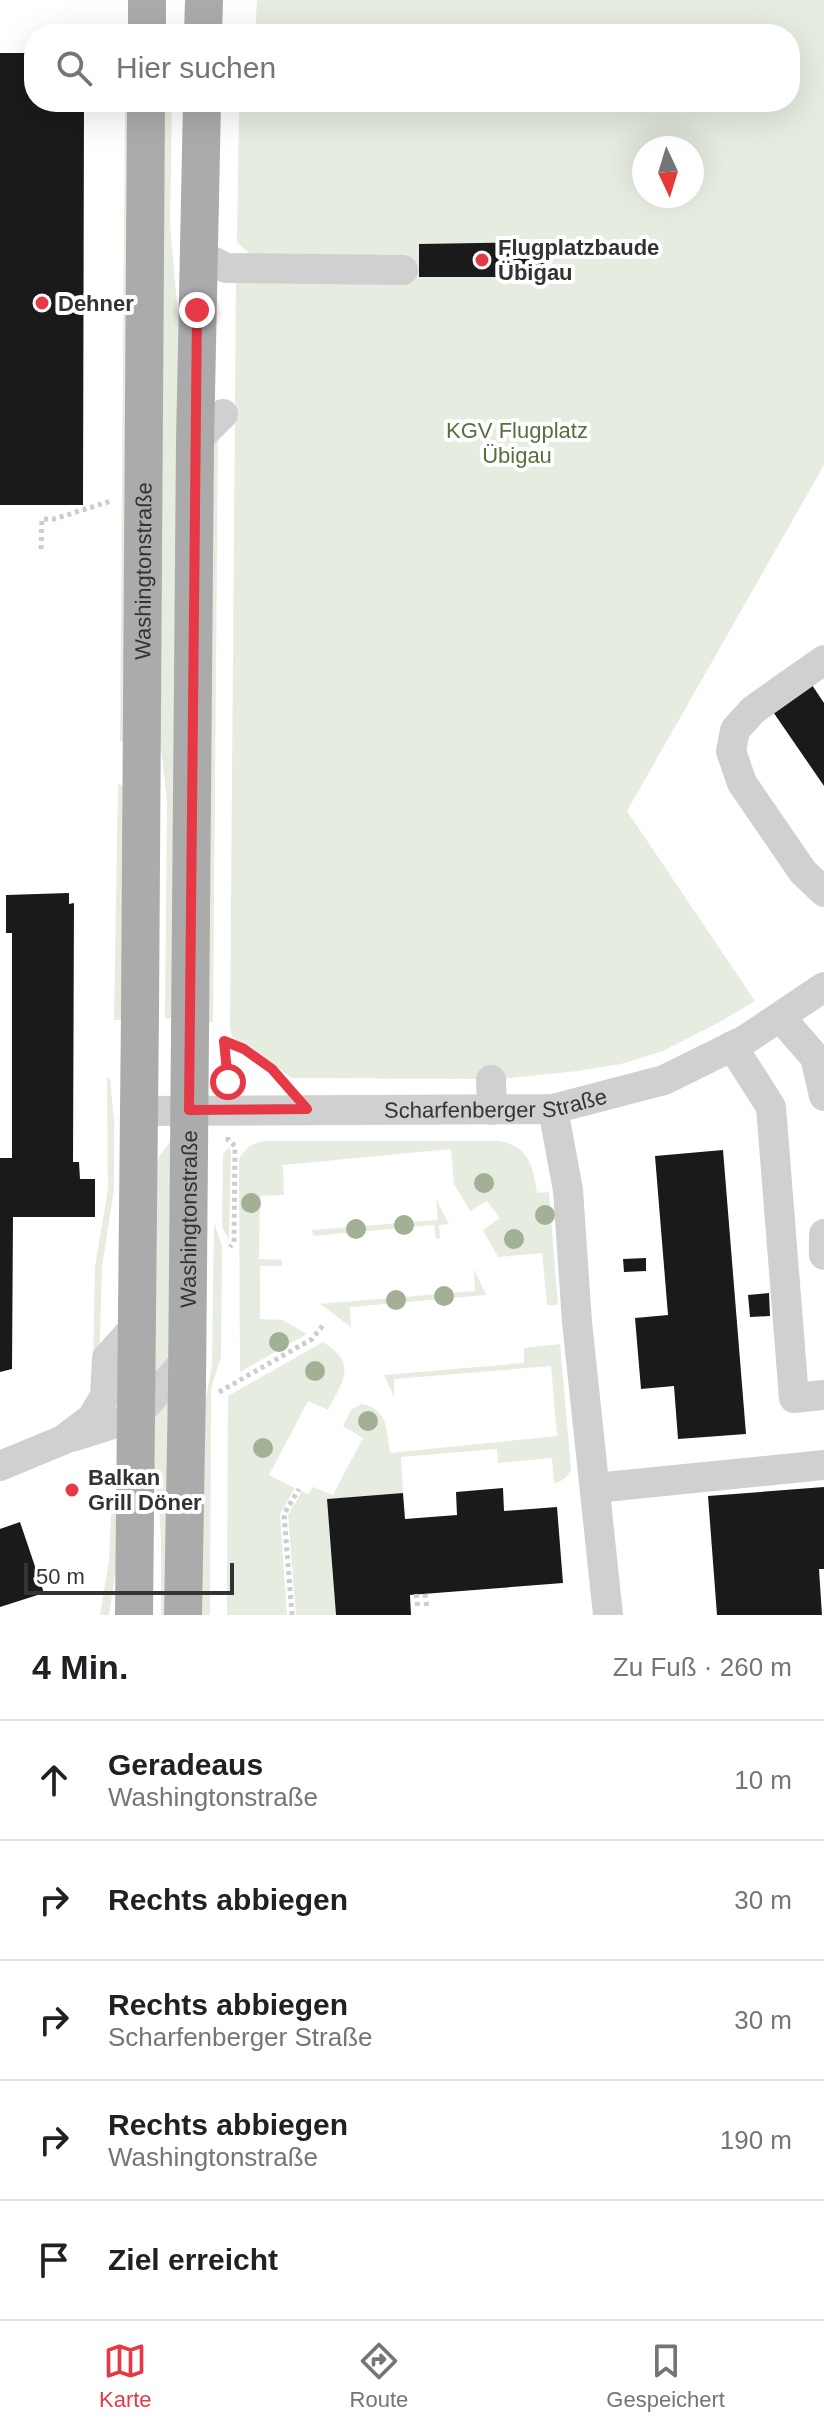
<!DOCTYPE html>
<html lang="de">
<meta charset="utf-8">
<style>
body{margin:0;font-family:Arial,sans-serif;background:#f2f2f2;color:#202124}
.compass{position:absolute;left:632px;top:136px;width:72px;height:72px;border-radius:50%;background:#fff;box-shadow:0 8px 32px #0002;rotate:176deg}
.scale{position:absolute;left:24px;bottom:20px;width:210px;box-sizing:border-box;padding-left:8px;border:4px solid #333;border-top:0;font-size:22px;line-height:28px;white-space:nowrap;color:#333;-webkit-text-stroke:6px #fff;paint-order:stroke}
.stop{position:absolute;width:24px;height:24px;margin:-18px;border:6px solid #e63946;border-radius:50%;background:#fff}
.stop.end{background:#e63946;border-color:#fff;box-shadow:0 2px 8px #0008}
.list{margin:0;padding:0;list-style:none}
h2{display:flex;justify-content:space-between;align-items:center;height:104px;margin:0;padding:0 32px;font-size:34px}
h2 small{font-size:26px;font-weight:400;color:#757577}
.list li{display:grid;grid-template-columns:52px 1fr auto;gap:24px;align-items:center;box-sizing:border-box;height:120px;padding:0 32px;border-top:2px solid #e0e0e0}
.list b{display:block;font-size:30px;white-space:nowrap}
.list p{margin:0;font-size:26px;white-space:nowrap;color:#757577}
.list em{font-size:26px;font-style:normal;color:#757577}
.icon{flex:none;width:44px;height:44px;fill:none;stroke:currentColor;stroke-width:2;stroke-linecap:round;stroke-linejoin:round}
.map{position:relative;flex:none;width:824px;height:1615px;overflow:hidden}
.search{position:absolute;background:#fff;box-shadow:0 8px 32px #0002;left:24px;right:24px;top:24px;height:88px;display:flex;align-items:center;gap:20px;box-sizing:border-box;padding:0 28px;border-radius:32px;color:#757577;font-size:30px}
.sheet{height:704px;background:#fff}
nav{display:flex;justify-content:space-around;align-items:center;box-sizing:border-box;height:112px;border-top:2px solid #e0e0e0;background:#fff;font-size:22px;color:#757577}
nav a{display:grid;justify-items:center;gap:4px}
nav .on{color:#e63946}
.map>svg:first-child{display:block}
.green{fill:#e6ecdf;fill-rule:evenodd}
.building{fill:#1a1a1a}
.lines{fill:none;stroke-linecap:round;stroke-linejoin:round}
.path{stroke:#cdcdcd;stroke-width:5;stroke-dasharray:4 4;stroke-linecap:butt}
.minor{stroke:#d0d0d0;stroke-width:30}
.major{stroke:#ababab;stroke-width:38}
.tree{fill:#a2b095}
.route{stroke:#e63946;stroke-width:10}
.poi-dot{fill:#e63946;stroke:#fff;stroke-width:3}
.labels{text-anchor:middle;stroke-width:8;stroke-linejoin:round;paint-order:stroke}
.poi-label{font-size:22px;font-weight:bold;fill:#333;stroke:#fff;text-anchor:start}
.park-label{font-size:22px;fill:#56703f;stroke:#fff}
.street-label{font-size:22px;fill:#333;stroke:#fff}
</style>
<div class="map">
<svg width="824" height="1615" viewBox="0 0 824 1615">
<rect width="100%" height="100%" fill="#fff"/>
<path class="green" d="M257,0H824V465L627,811L755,1001L718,1023L663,1051L621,1064L577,1071L501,1079L291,1078L250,1046L233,1040L230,1028L236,284L253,277V257L237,242L239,113L243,102H790V34H255ZM644,148H692V196H644Z
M125,102H133L128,737L120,742Z
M161,102H172L170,224L181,352L176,1018H165L167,802L158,721Z
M218,433L213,1022H203L208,442Z
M118,784L126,788L123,1020H114Z
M107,1078H110L114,1121V1189L102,1267L99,1366H93L95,1267L108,1189Z
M266,1141H499C528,1146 533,1165 537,1193L549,1192L558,1305H547L542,1253L498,1257L483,1230L500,1218L487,1201L470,1211L454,1184L451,1149L283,1165L284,1195L260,1196L259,1259L282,1260V1266H260V1319L282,1320L307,1334L240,1372L239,1159C246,1147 252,1143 266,1141Z
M169,1143L172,1144L173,1356L151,1394L154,1172L159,1157Z
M229,1147L231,1152L229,1240L222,1227L223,1154Z
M436,1199L449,1224L439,1225L440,1238L436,1239L434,1225L313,1236L312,1230L438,1220Z
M214,1223L222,1246L221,1357L211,1389L210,1615H198L203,1416L212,1364Z
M474,1269L486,1295L350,1307L351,1327L320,1304L475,1291Z
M323,1342C358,1364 343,1380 328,1410L308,1401L269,1475L295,1488L280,1514L287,1615H227L228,1396Z
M560,1344L571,1469C567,1478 563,1481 554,1483L552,1458L498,1463L497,1449L401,1457L403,1493L327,1499L336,1615H296L288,1515L302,1491L308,1494L313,1487L333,1495L363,1438L343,1426L352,1409L362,1404C389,1410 386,1430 390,1453L557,1436L551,1366L394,1379V1397L384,1375L524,1363V1348Z
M171,1389L172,1615H161V1541L159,1508L152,1468L151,1414Z
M112,1495H119L117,1562L109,1615H100L109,1560Z"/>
<path class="building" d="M0,53H34V102H84L83,505H0Z
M545,242V277H419V244Z
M808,679L824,703V786L769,706Z
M69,893V904L74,903L73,1162H79L80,1179H95V1217H13L12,1369L0,1372V1158H12V933H6V895Z
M723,1150L746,1434L678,1439L674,1386L641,1389L635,1318L668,1315L655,1156Z
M646,1258V1271L624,1272L623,1259Z
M769,1293L770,1316L750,1317L748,1295Z
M824,1487V1569H819L822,1615H717L708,1496Z
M503,1488L504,1511L557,1507L563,1583L410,1595L411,1615H336L327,1499L403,1493L405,1519L457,1515L456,1492Z
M20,1522L44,1593L0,1607V1529Z"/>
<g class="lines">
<path class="path" d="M41,549L42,519H54L111,501
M224,1041L244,1049L272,1069L285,1084
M225,1053L228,1083
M228,1137V1140L235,1146L234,1242L230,1247
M219,1392L312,1339L324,1324
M416,1594L418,1608
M425,1594L427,1608
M292,1615L284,1514L299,1489"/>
<g class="minor">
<path d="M199,254L226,268L403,270"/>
<path d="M195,442L223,414"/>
<path d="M824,660L753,710L735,730L731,751L742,783L803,872L824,892"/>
<path d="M780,1017L815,1057L824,1096"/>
<path d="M732,1046L771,1107L794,1398L824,1395"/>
<path d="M491,1080L492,1110"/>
<path d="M553,1109L568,1190L577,1322L608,1615"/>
<path id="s1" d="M138,1111L553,1109L664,1080L745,1040L824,987"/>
<path d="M824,1234V1255"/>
<path d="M72,1437L135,1417L188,1358"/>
<path d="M0,1466L63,1440L92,1418L105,1396L107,1358L135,1327"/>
<path d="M595,1488L824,1465"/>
</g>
<g class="major">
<path d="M147,34V0"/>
<path d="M203,34L204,0"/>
<path id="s2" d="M134,1615L140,1012L146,102"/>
<path id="s3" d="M183,1615L187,1387L195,442L202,102"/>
</g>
</g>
<g class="tree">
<circle cx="484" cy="1183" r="10"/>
<circle cx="251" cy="1203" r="10"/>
<circle cx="545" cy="1215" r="10"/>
<circle cx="404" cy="1225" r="10"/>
<circle cx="356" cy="1229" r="10"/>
<circle cx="514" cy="1239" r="10"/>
<circle cx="444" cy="1296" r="10"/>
<circle cx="396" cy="1300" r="10"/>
<circle cx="279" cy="1342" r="10"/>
<circle cx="315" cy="1371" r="10"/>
<circle cx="368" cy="1421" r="10"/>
<circle cx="263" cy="1448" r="10"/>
</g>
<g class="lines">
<path class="route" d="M197,310L189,1110L307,1109L272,1069L244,1049L224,1041L228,1082"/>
</g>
<g class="poi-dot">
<circle cx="482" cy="260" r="8"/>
<circle cx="42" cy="303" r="8"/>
<circle cx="72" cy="1490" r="8"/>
</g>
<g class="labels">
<g class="poi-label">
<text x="498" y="255">Flugplatzbaude<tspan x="498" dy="25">Übigau</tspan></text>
<text x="58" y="311">Dehner</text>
<text x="88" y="1485">Balkan<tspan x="88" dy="25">Grill Döner</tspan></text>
</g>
<g class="park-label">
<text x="517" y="438">KGV Flugplatz<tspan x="517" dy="25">Übigau</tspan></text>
</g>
<g class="street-label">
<text dy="8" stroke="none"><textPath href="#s2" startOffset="1044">Washingtonstraße</textPath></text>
<text dy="8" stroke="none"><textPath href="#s1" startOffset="358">Scharfenberger Straße</textPath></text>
<text dy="8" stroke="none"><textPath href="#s3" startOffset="396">Washingtonstraße</textPath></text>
</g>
</g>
</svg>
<svg class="compass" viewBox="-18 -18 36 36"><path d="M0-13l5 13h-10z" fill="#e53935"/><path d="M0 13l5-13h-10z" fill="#757577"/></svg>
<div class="scale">50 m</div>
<div class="stop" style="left:228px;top:1082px"></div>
<div class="stop end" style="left:197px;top:310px"></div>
<div class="search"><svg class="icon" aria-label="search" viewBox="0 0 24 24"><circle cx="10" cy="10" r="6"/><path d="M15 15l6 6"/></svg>Hier suchen</div>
</div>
<section class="sheet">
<h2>4 Min.<small>Zu Fuß · 260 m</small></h2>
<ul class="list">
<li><svg class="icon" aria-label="ahead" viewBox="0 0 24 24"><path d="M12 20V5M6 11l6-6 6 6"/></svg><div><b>Geradeaus</b><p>Washingtonstraße</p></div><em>10 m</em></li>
<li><svg class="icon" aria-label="right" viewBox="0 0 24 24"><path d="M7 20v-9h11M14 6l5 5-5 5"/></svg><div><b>Rechts abbiegen</b></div><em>30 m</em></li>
<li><svg class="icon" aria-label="right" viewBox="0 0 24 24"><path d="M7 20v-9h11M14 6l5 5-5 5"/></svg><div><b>Rechts abbiegen</b><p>Scharfenberger Straße</p></div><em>30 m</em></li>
<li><svg class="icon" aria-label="right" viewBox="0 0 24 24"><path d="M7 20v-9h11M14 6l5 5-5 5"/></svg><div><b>Rechts abbiegen</b><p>Washingtonstraße</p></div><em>190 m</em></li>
<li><svg class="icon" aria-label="arrive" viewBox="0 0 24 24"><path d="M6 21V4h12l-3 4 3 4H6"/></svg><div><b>Ziel erreicht</b></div></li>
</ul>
</section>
<nav>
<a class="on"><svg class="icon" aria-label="map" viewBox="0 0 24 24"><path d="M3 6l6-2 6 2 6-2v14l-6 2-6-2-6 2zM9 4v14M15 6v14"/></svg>Karte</a>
<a><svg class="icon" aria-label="directions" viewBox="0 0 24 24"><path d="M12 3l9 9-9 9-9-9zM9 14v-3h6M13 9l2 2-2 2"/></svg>Route</a>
<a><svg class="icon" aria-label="saved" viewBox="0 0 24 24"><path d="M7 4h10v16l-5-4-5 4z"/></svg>Gespeichert</a>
</nav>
